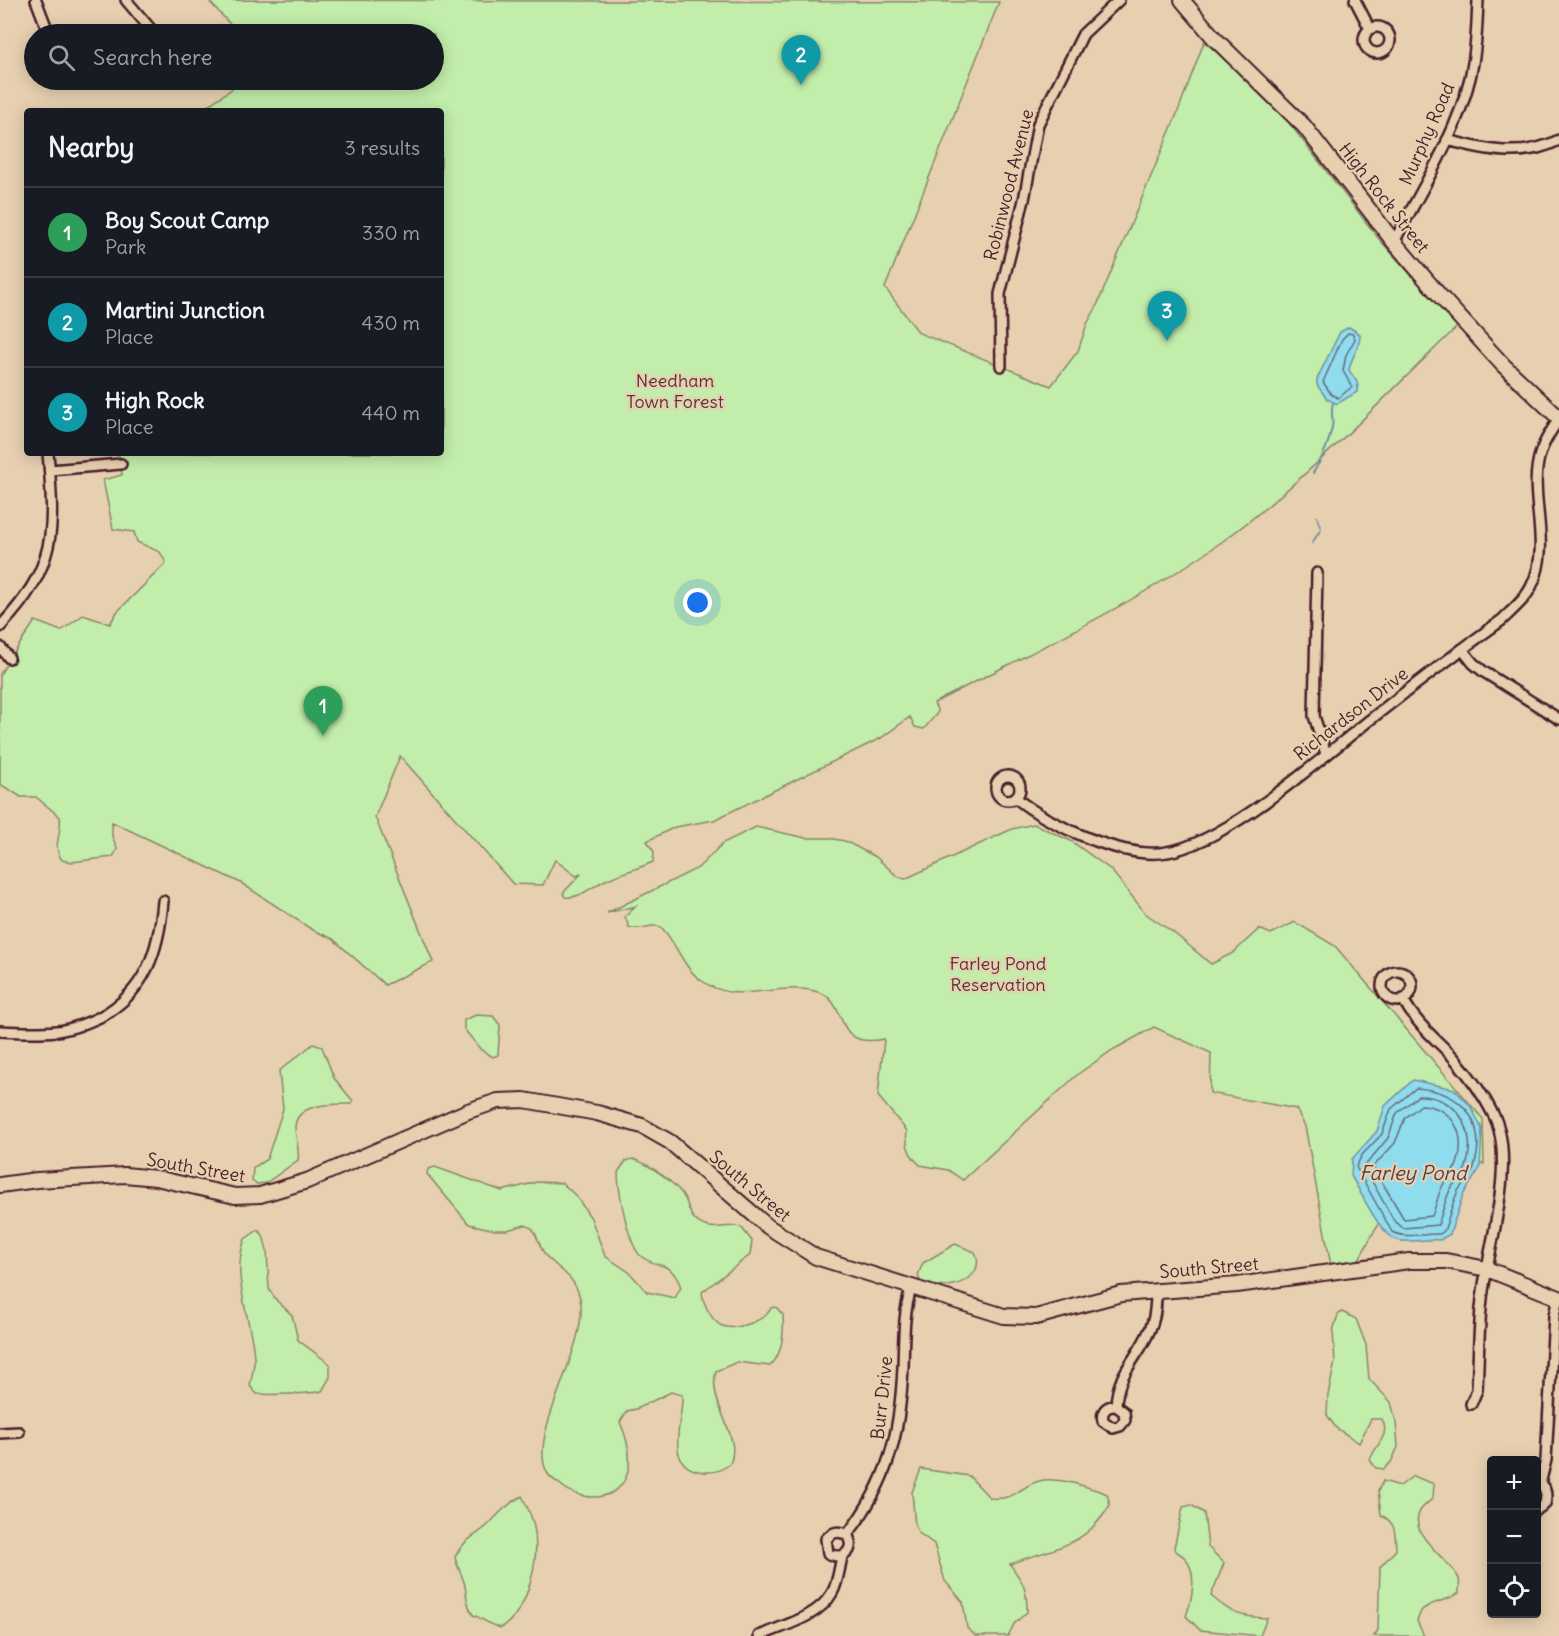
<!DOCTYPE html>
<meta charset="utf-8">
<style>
body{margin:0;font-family:Delius,sans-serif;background:#242831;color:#f1f3f6}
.controls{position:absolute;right:18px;bottom:18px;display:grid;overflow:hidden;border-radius:6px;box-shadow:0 3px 15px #0003}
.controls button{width:54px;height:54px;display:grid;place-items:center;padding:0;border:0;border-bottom:2px solid #363941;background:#171b24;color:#f1f3f6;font:30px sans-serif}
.you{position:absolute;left:698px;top:603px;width:21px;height:21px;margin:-15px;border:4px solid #fff;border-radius:50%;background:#1a73e8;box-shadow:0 0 0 9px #1a73e833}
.badge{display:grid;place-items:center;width:39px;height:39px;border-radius:50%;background:#1f6fb2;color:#fff;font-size:20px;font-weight:700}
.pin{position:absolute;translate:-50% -50px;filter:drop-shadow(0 2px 3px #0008)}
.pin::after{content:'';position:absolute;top:32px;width:21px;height:18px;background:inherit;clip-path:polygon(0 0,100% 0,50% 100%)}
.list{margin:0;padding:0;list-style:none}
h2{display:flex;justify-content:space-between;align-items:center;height:78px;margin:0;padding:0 24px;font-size:26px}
h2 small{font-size:20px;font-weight:400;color:#9ea1a6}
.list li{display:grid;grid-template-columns:39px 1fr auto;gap:18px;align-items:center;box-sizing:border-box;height:90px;padding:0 24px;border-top:2px solid #363941}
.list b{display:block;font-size:22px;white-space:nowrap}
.list p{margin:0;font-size:20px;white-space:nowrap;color:#9ea1a6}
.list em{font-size:20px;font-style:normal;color:#9ea1a6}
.icon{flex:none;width:33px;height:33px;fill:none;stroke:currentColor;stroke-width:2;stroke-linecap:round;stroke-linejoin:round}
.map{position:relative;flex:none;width:1559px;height:1636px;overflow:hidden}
.search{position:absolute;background:#171b24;box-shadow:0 3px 15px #0003;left:24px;top:24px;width:420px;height:66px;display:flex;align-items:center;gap:15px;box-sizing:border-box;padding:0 21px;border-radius:33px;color:#9ea1a6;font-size:22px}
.panel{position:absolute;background:#171b24;box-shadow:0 3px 15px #0003;left:24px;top:108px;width:420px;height:348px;border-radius:6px}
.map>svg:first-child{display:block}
.green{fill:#c2edaa;stroke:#86866a;stroke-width:1.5}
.water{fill:#8fdcee;stroke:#7390a0;stroke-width:1.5}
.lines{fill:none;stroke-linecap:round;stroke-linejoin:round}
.shore{stroke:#666b79;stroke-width:1.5}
.stream{stroke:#7390a0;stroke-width:2}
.street-casing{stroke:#4a1f2b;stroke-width:14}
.secondary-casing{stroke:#4a1f2b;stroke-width:18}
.street{stroke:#e7d0b0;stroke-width:9}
.secondary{stroke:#e7d0b0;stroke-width:14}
.labels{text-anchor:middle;stroke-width:4.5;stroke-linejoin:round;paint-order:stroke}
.street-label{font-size:18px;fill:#4a1f2b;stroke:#e7d0b0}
.park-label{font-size:18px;fill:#563438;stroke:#e7d0b0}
.water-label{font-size:20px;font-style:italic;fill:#543b48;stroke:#e7d0b0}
</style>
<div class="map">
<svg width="1559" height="1636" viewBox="0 0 1559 1636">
<rect width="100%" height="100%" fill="#e7d0b0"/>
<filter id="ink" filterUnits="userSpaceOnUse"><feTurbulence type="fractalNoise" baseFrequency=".0167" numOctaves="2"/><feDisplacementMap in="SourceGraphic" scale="12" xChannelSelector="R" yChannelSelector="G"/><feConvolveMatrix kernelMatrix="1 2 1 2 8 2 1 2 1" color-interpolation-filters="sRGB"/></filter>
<g filter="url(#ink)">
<path class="green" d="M208,0L999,2L885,288L919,333L1051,386L1078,351L1087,324L1096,308L1177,114L1204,42L1231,63L1276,106L1379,239L1457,327C1381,400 1308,479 1223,541C1134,605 1031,652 934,703L938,712L924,729L915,727L910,717L881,738L714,820L675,827L647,841L654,852L653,862C638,869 623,872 608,879C593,885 581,899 565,897L563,893L581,874L576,876L555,860L543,885L513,884L400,756L375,817L433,962L385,985L333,939L311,929L241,883L112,822V836L117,849L113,857L71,862L62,860C51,845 63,833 60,817L36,797H21L0,784V674L35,621L61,631L83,615L110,624L117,612L166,563L160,552L137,542L134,532L113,529L103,480L122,475L120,457L114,453H441V111H200L245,80H434V34H239Z
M1034,824L1071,841L1111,870L1146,914L1174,933L1211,964L1233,953L1259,929L1271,934L1295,922L1335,946L1483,1119L1484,1164L1470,1163L1384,1213L1358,1261L1331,1266L1305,1126L1296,1109L1210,1093L1211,1053L1154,1027L1111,1051L1078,1074L963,1180L948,1170L920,1165C909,1155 905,1145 907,1131L878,1096L884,1039C830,1050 851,1002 818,992C778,980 738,1007 702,981C682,967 677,943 661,927C649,923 640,932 629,927L625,917L636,906L607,913L698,868L723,843L756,827L806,838H828L845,841L876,857L897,876L905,879L1012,829Z
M476,1015L493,1016L500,1025L498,1055L493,1057L481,1050L464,1029V1020Z
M313,1044L322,1047L334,1078L353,1101L351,1104C335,1104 296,1102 295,1127C295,1138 300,1149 298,1160L266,1183L256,1184L252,1181L253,1168L267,1159L283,1109L279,1071Z
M633,1159C648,1163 679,1185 685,1199C690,1208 689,1217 699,1223C712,1232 727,1224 741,1227L752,1241L750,1255L702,1292C703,1303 710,1318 720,1325C733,1332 766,1321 771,1308L776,1307L783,1315C784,1332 783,1354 770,1366L737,1362L716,1371C707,1404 743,1436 730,1464C721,1471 710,1474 698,1471C663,1464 684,1418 682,1395L671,1392L636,1409L627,1411L620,1422C626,1436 632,1456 628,1471C620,1502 584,1503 562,1486C558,1482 551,1479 548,1474C524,1437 591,1345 580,1298C575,1277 561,1271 547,1257C540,1250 538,1236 532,1228L525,1225L507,1230H495L469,1224L427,1174L428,1169L435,1167L502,1191L537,1182L562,1183L576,1196L591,1218L605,1256L629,1272L647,1292L675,1298L681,1287C670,1259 661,1270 642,1257C628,1247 618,1189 618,1172L626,1161Z
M258,1230L263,1235L267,1251L269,1289L277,1301L292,1315L298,1340L330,1364V1377L322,1391C311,1394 270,1395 257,1394L250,1386C251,1377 255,1368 254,1358C252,1319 230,1278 245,1239Z
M955,1244L975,1252C989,1281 941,1295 920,1281L918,1275L923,1263Z
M1342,1312L1356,1319L1366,1345L1369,1379L1391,1402L1396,1422L1398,1447L1391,1462L1384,1469L1376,1468L1370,1460C1375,1445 1391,1436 1382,1419H1371L1359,1443L1336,1428L1327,1415L1328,1395L1335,1362L1333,1331L1338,1315Z
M921,1469L969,1476L990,1498C1016,1501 1020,1486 1039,1481C1056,1476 1083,1486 1100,1491L1107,1494L1110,1505C1083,1550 1052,1547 1010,1564C1023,1583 1027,1587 1027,1612L1014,1624L1008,1636H976L967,1628L963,1602L945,1581L934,1544L919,1533L915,1525L912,1492Z
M1413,1476L1434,1484L1433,1498C1429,1502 1422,1507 1420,1511C1406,1535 1453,1562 1459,1579C1460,1583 1459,1588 1459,1593C1447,1602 1432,1600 1421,1611L1417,1621L1424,1636H1374L1378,1630L1380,1567L1396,1550C1395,1534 1397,1523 1381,1515L1378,1491L1383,1481L1400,1486Z
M522,1496C526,1504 530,1513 533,1522C541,1554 530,1610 501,1628C490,1626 484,1619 473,1615C467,1605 467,1598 465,1586C463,1576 457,1567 455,1557C465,1537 476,1537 489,1524C500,1512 508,1504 522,1496Z
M1191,1505L1204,1513L1208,1547L1224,1563L1211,1596C1232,1614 1240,1617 1267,1618L1260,1636L1200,1630L1186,1616C1192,1600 1198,1573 1185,1558C1181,1553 1177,1554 1174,1548L1183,1507Z"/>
<path class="water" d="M1349,327L1360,334C1361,347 1351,357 1349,370C1354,379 1360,381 1357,392L1337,404L1327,399L1317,385V379L1340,332Z
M1413,1080L1454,1089L1470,1105L1482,1129L1480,1168L1463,1195L1450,1234L1440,1240C1427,1239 1415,1242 1402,1241C1381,1240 1362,1193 1351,1176L1352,1159L1377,1131L1385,1106Z"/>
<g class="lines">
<path class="shore" d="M1348,333L1353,334L1355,339L1346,355L1343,371L1352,387L1338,398L1331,394L1323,382L1342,339Z
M1416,1088C1461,1091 1488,1120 1474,1167C1471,1177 1463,1183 1458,1191C1452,1203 1449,1218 1444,1231L1440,1234C1425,1233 1405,1239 1392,1232L1356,1167L1362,1155L1382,1134L1391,1109Z
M1418,1096C1457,1095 1478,1130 1466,1167C1463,1176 1455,1181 1450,1190C1445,1201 1442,1214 1438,1225L1403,1228L1394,1221L1364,1167L1388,1138L1397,1113Z
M1421,1105C1452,1107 1466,1132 1458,1161C1456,1171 1447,1176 1443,1185C1438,1194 1436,1206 1432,1216L1404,1219L1373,1167L1395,1143L1405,1118Z"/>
<path class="stream" d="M1313,473C1322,459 1329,444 1332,427C1334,419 1330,412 1333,403
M1312,543L1321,529L1317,517"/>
<g class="street-casing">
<path id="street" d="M36,0L49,34
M126,0L154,33
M1355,0L1370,29
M1364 40a13 13 0 1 1 26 0a13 13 0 1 1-26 0Z
M1447,140C1485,150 1522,159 1559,140
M1394,242C1421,190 1456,136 1470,78C1476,53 1477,26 1478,0
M1001,366L1000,294L1024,200L1038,124L1083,34L1119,0
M50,470L121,464
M1317,573L1314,716L1326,754
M0,627C57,566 55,532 48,453
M0,647L9,658
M1462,649L1473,663L1484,672L1559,719
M996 788a12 12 0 1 1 24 0a12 12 0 1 1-24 0Z
M1016,798C1048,825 1126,860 1167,852C1228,842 1321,758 1371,719C1414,685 1458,652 1502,620C1512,610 1526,599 1532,585C1553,542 1526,494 1541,451C1545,440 1552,429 1559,419
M1382 986a15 15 0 1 1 30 0a15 15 0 1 1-30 0Z
M1403,999C1415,1023 1436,1039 1454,1058C1469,1075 1483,1094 1493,1114C1516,1156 1491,1240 1484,1285C1478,1319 1479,1355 1477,1390L1471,1404
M0,1031C18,1032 38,1033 56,1031C71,1030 87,1023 100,1017C146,992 159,950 163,901
M1116,1406L1124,1412L1125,1420L1120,1426L1113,1428L1103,1421C1101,1412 1106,1405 1116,1406C1117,1370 1142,1355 1152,1324C1156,1313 1156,1302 1156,1291
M0,1433L19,1432
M1536,1483C1547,1486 1547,1495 1545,1504L1536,1510
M1540,1484L1546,1460L1554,1316L1558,1298
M847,1535C857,1550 842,1562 828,1553L826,1539C833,1532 838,1530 847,1535C889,1481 900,1434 903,1367C904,1341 903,1314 911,1289
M759,1636C782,1626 819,1617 832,1593C838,1583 839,1569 842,1557"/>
</g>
<g class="secondary-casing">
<path id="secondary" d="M1182,0L1215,39L1304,126L1394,242L1440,296L1503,365L1559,418
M0,1185L37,1180L125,1175L156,1178L235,1196L260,1195L307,1181L468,1111L498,1101L524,1100L597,1113L642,1126L670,1142L767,1226L816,1257L1004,1316L1036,1317L1121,1294L1237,1285L1409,1261H1446L1487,1269L1559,1298"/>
</g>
<use href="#street" class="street"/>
<use href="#secondary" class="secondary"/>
</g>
</g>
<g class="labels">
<g class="street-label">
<text transform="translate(1427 134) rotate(-66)" y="6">Murphy Road</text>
<text transform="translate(1009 185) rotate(-76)" y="6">Robinwood Avenue</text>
<text transform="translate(1384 198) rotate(52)" y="6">High Rock Street</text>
<text transform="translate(1351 714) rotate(-38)" y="6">Richardson Drive</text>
<text transform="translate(196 1168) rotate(10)" y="6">South Street</text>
<text transform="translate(750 1186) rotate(40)" y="6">South Street</text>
<text transform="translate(1209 1268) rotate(-5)" y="6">South Street</text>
<text transform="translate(882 1398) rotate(-84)" y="6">Burr Drive</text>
</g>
<g class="park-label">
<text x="675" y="387">Needham<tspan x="675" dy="21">Town Forest</tspan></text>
<text x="998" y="970">Farley Pond<tspan x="998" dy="21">Reservation</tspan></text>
</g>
<g class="water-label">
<text x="1413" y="1180">Farley Pond</text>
</g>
</g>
</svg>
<div class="controls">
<button>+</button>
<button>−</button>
<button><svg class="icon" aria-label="locate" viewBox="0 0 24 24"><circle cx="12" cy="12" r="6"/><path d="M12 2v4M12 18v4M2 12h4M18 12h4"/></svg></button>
</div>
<div class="you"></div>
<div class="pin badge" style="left:323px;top:736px;background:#2e9e5b">1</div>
<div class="pin badge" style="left:801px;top:85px;background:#0f9aa8">2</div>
<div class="pin badge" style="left:1167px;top:341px;background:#0f9aa8">3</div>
<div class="search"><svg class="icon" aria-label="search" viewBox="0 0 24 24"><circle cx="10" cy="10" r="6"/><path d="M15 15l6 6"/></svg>Search here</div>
<section class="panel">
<h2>Nearby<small>3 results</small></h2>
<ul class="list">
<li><span class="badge" style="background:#2e9e5b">1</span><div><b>Boy Scout Camp</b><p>Park</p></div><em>330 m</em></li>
<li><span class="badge" style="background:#0f9aa8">2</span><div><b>Martini Junction</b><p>Place</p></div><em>430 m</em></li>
<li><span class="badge" style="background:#0f9aa8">3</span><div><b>High Rock</b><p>Place</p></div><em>440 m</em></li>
</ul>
</section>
</div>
